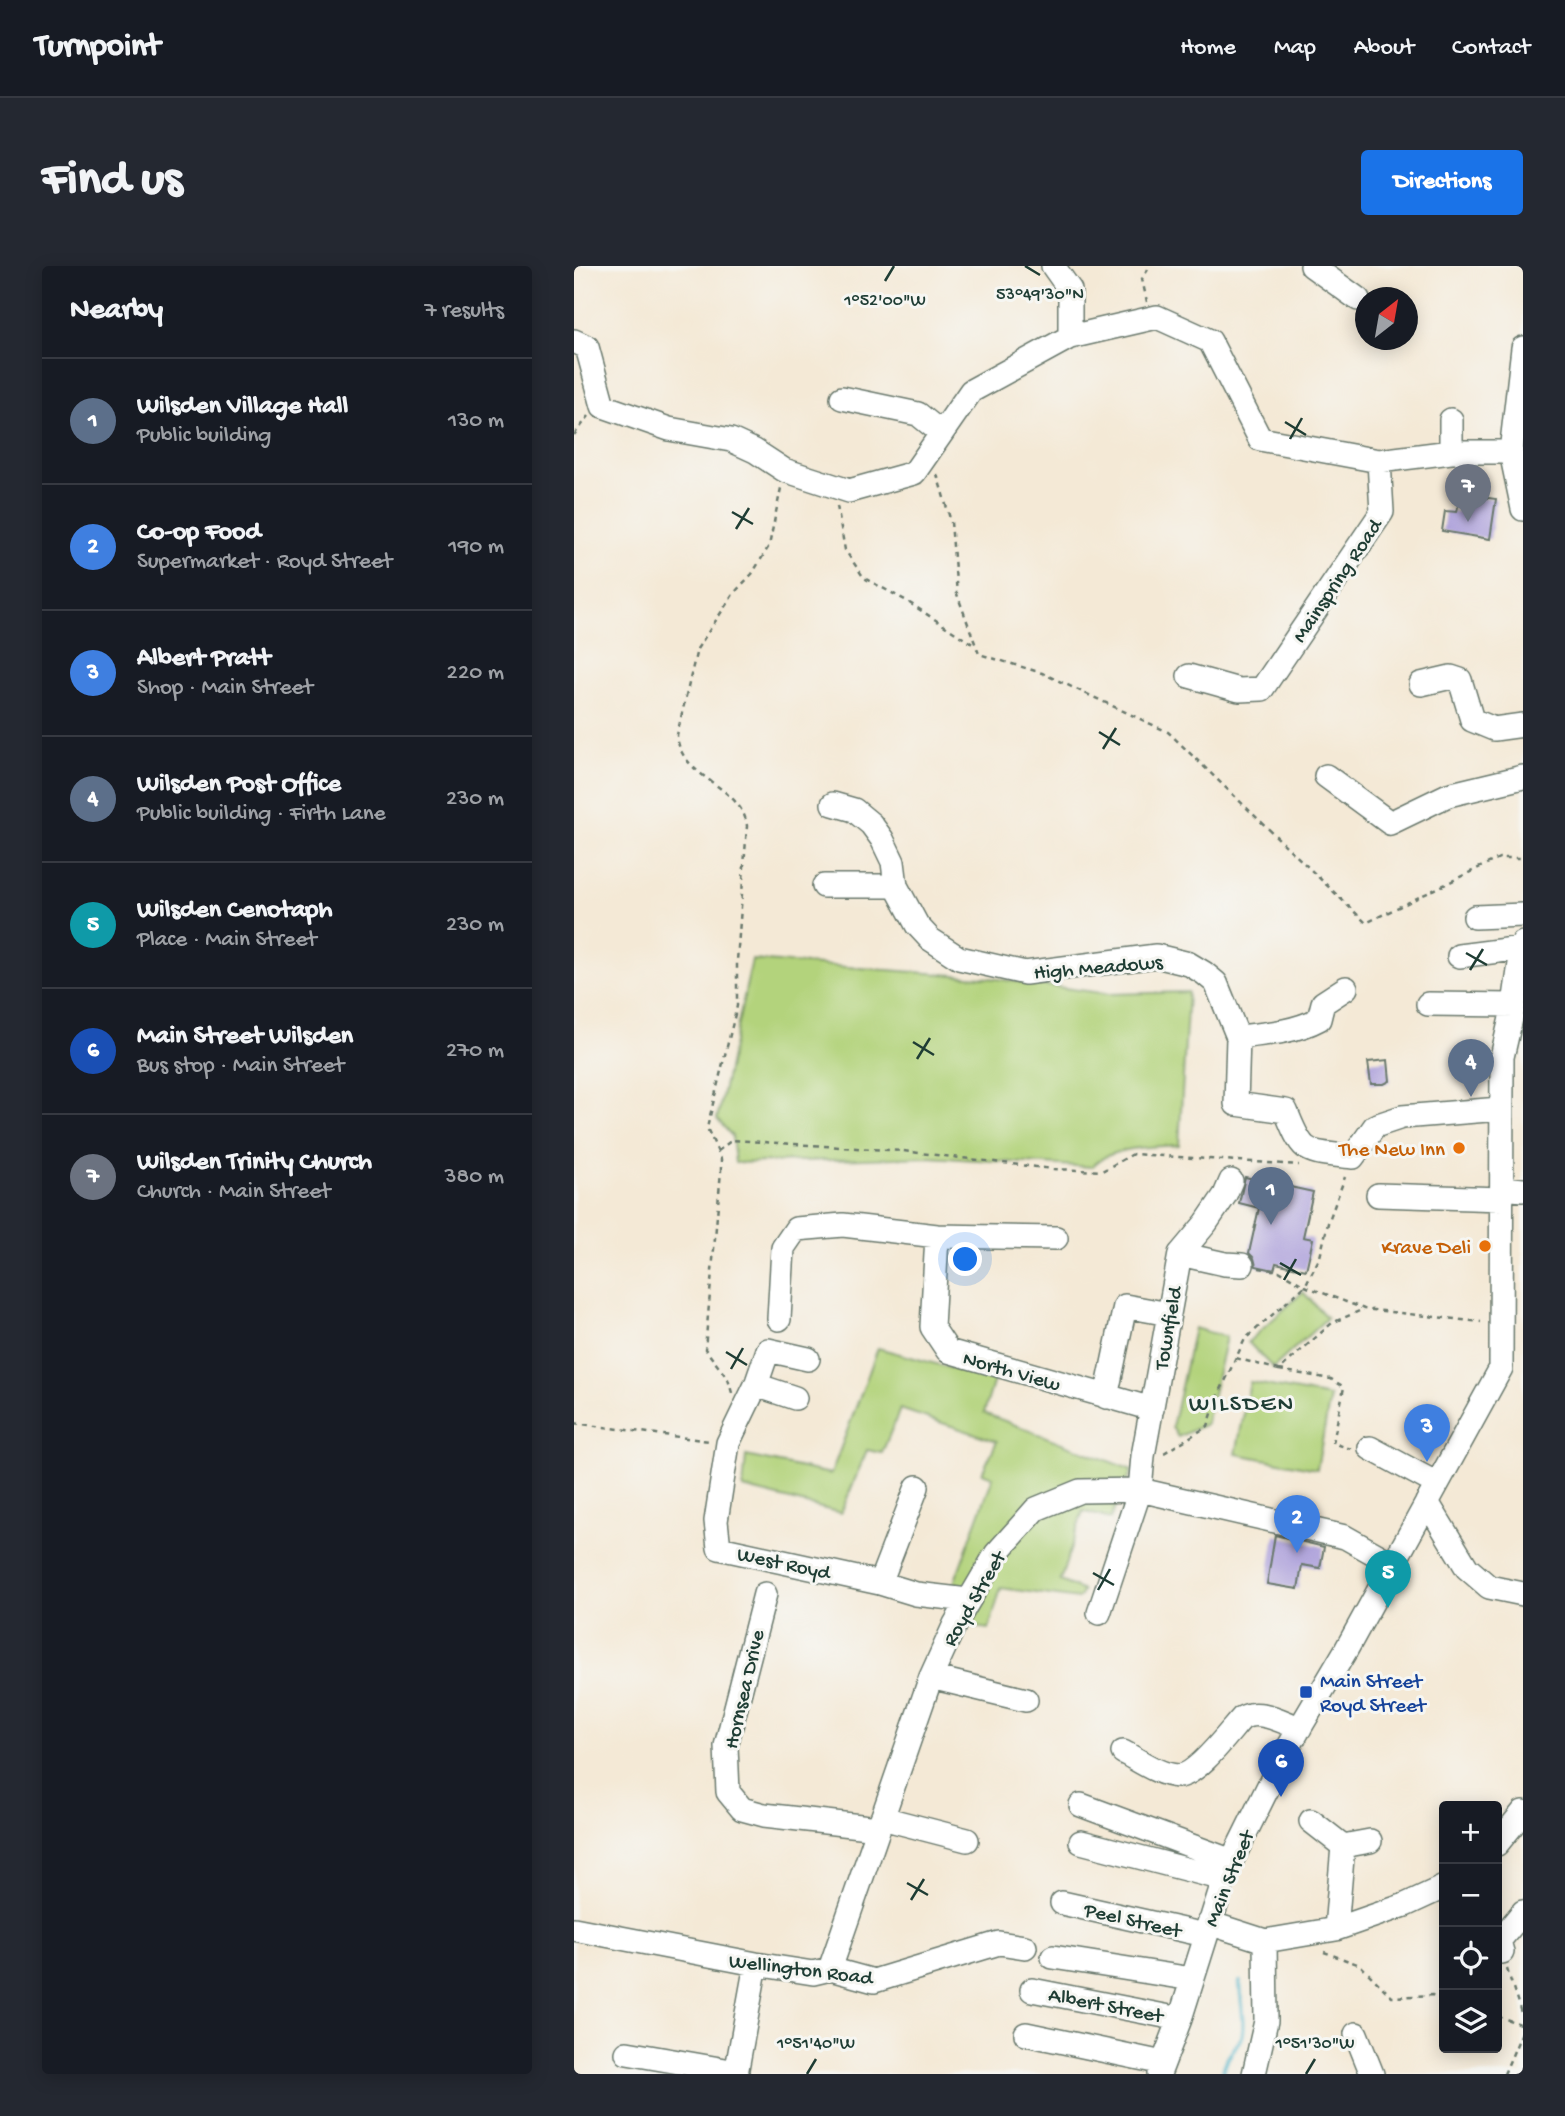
<!DOCTYPE html>
<meta charset="utf-8">
<style>
body{margin:0;font-family:"Gochi Hand",sans-serif;background:#242831;color:#f1f3f6}
.controls{position:absolute;right:21px;bottom:21px;display:grid;overflow:hidden;border-radius:7px;box-shadow:0 4px 18px #0003}
.controls button{width:63px;height:63px;display:grid;place-items:center;padding:0;border:0;border-bottom:2px solid #363941;background:#171b24;color:#f1f3f6;font:35px sans-serif}
.compass{position:absolute;left:781px;top:21px;width:63px;height:63px;border-radius:50%;background:#171b24;box-shadow:0 4px 18px #0003;rotate:31deg}
.you{position:absolute;left:392px;top:994px;width:24px;height:24px;margin:-18px;border:5px solid #fff;border-radius:50%;background:#1a73e8;box-shadow:0 0 0 10px #1a73e833}
.badge{display:grid;place-items:center;width:46px;height:46px;border-radius:50%;background:#1a73e8;color:#fff;font-size:23px;font-weight:700}
.pin{position:absolute;translate:-50% -58px;filter:drop-shadow(0 2px 4px #0008)}
.pin::after{content:'';position:absolute;top:37px;width:24px;height:21px;background:inherit;clip-path:polygon(0 0,100% 0,50% 100%)}
.list{margin:0;padding:0;list-style:none}
h2{display:flex;justify-content:space-between;align-items:center;height:91px;margin:0;padding:0 28px;font-size:30px}
h2 small{font-size:23px;font-weight:400;color:#9ea1a6}
.list li{display:grid;grid-template-columns:46px 1fr auto;gap:21px;align-items:center;box-sizing:border-box;height:126px;padding:0 28px;border-top:2px solid #363941}
.list b{display:block;font-size:26px;white-space:nowrap}
.list p{margin:0;font-size:23px;white-space:nowrap;color:#9ea1a6}
.list em{font-size:23px;font-style:normal;color:#9ea1a6}
.icon{flex:none;width:38px;height:38px;fill:none;stroke:currentColor;stroke-width:2;stroke-linecap:round;stroke-linejoin:round}
.map{position:relative;flex:none;width:949px;height:1808px;overflow:hidden;border-radius:7px}
header{display:flex;align-items:center;gap:42px;box-sizing:border-box;height:98px;padding:0 35px;background:#171b24;border-bottom:2px solid #363941}
header strong{font-size:33px}
nav{display:flex;gap:38px;margin-inline-start:auto;font-size:24px}
.intro{display:flex;align-items:center;justify-content:space-between;box-sizing:border-box;height:168px;padding:0 42px}
h1{margin:0;font-size:49px}
.button{padding:18px 32px;border-radius:7px;background:#1a73e8;color:#fff;font-size:24px;font-weight:700}
main{display:flex;gap:42px;padding:0 42px}
aside{flex:1;background:#171b24;border-radius:7px;box-shadow:0 4px 18px #0003}
.map>svg:first-child{display:block}
.green{fill:#b3d37b;stroke:#698858;stroke-width:2}
.lines{fill:none;stroke-linecap:round;stroke-linejoin:round}
.stream{stroke:#43aec2;stroke-width:4.5}
.building{fill:#b1a5dc}
.minor-casing{stroke:#6a796d;stroke-width:26}
.path{stroke:#6a796d;stroke-width:2.5;stroke-dasharray:5 5;stroke-linecap:butt}
.minor{stroke:#fff;stroke-width:23}
.ticks{fill:none;stroke:#1f3d34;stroke-width:2.5}
.food-dot{fill:#e8710a;stroke:#f6f6f2;stroke-width:2.5}
.transit-dot{fill:#1a4fb4;stroke:#f6f6f2;stroke-width:2.5}
.labels{text-anchor:middle;stroke-width:6;stroke-linejoin:round;paint-order:stroke}
.street-label{font-size:21px;fill:#1f3d34;stroke:#f6f6f2}
.food-label{font-size:21px;fill:#c56008;stroke:#f6f6f2;text-anchor:end}
.transit-label{font-size:21px;fill:#164399;stroke:#f6f6f2;text-anchor:start}
.quarter-label{font-size:24px;letter-spacing:2px;fill:#1f3d34;stroke:#f6f6f2}
.ticks-label{font-size:18px;text-anchor:middle;fill:#1f3d34;stroke:#f6f6f2;stroke-width:6;stroke-linejoin:round;paint-order:stroke}
</style>
<header>
<strong>Turnpoint</strong>
<nav><a>Home</a><a>Map</a><a>About</a><a>Contact</a></nav>
</header>
<div class="intro"><h1>Find us</h1><a class="button">Directions</a></div>
<main>
<aside>
<h2>Nearby<small>7 results</small></h2>
<ul class="list">
<li><span class="badge" style="background:#5c6f8a">1</span><div><b>Wilsden Village Hall</b><p>Public building</p></div><em>130 m</em></li>
<li><span class="badge" style="background:#3f7fe0">2</span><div><b>Co-op Food</b><p>Supermarket · Royd Street</p></div><em>190 m</em></li>
<li><span class="badge" style="background:#3f7fe0">3</span><div><b>Albert Pratt</b><p>Shop · Main Street</p></div><em>220 m</em></li>
<li><span class="badge" style="background:#5c6f8a">4</span><div><b>Wilsden Post Office</b><p>Public building · Firth Lane</p></div><em>230 m</em></li>
<li><span class="badge" style="background:#0f9aa8">5</span><div><b>Wilsden Cenotaph</b><p>Place · Main Street</p></div><em>230 m</em></li>
<li><span class="badge" style="background:#1a4fb4">6</span><div><b>Main Street Wilsden</b><p>Bus stop · Main Street</p></div><em>270 m</em></li>
<li><span class="badge" style="background:#6b7280">7</span><div><b>Wilsden Trinity Church</b><p>Church · Main Street</p></div><em>380 m</em></li>
</ul>
</aside>
<div class="map">
<svg width="949" height="1808" viewBox="0 0 949 1808">
<rect width="100%" height="100%" fill="#f6f6f2"/>
<filter id="ink" filterUnits="userSpaceOnUse"><feTurbulence type="fractalNoise" baseFrequency=".0143" numOctaves="2"/><feDisplacementMap in="SourceGraphic" scale="14" xChannelSelector="R" yChannelSelector="G"/><feConvolveMatrix kernelMatrix="1 2 1 2 8 2 1 2 1" color-interpolation-filters="sRGB"/></filter>
<filter id="wash" filterUnits="userSpaceOnUse"><feTurbulence type="fractalNoise" baseFrequency=".00686" numOctaves="4" result="noise"/><feDisplacementMap in="SourceGraphic" scale="28" xChannelSelector="R" yChannelSelector="G"/><feGaussianBlur stdDeviation="1.57" result="paint"/><feColorMatrix in="noise" values="0 0 0 0 0 0 0 0 0 0 0 0 0 0 0 0 0 1.4 0 .05"/><feComposite in="paint" operator="in"/></filter>
<g filter="url(#wash)">
<rect width="100%" height="100%" fill="#f4e9d6"/>
<path class="green" d="M178,694L408,711L535,728L614,726L605,879C580,881 535,880 518,901L354,891L161,897L158,870L143,853Z
M729,1026L753,1052L699,1102L674,1076Z
M620,1062L652,1071L632,1158L604,1171L598,1161Z
M304,1082L420,1114L410,1147L558,1204L536,1253L509,1245L486,1315L509,1325L504,1333L427,1322L415,1363L394,1360L411,1333L377,1325L419,1211L408,1207L423,1175L326,1143L308,1187L293,1184L267,1247L169,1222L172,1190L257,1208Z
M676,1116L756,1131L743,1203L662,1188Z"/>
<g class="lines">
<path class="stream" d="M649,1808C650,1792 660,1785 667,1773C673,1762 666,1730 666,1716"/>
</g>
<g id="blocks">
<path class="building" d="M886,228L922,233L916,273L868,265L871,245L883,246Z
M814,794L816,815L810,818H797L794,796Z
M671,911L739,926L729,971L739,973L732,1004L702,997L700,1004L682,1000L680,992L675,987L685,942L665,937Z
M701,1269L750,1281L746,1302L728,1299L724,1323L693,1318Z"/>
</g>
</g>
<g filter="url(#ink)">
<use href="#blocks" fill-opacity="0" stroke="#6a796d" stroke-width="2"/>
<g class="lines">
<g class="minor-casing">
<path id="minor" d="M479,0L496,24V71
M738,0L784,33
M0,75L13,81L29,140L95,163L157,174L181,185L210,204L275,225L340,207L397,125L496,71L583,51L636,75L686,173L805,195L877,186H937
M949,82L937,186L949,243
M268,132L344,148L366,166
M877,154V186
M615,410L665,424L688,423L808,246L805,195
M847,418L877,411L886,414L898,454L920,463L949,459
M752,510L816,557L874,529L949,511
M259,538L280,544L297,558L308,573L319,596L322,620L343,659L356,673L385,692L451,707L582,690L615,698L630,707L642,717L664,771L662,838L712,845C730,891 731,885 779,891L801,860L828,851L926,843
M250,620H322
M901,651L949,649
M885,690L948,682
M854,738L940,739
M664,771C691,768 721,766 745,753L749,737L772,722
M928,922L949,924
M804,929L928,933
M363,970L358,1061L374,1085L578,1143
M606,988L651,998L668,999
M205,1053L209,982L222,963L269,959L363,970L482,972
M234,1093L194,1084L182,1119L154,1177L142,1255L145,1282L306,1317L342,1328L394,1334
M182,1119L221,1132
M532,1131L551,1040L595,1048
M796,1182L863,1218
M853,1236L893,1302L915,1321L949,1328
M306,1317L343,1221
M191,1328L152,1480L154,1526L168,1543L190,1549L304,1562
M525,1347L566,1224L569,1190L606,988L632,957L651,929L657,915
M357,1411L452,1434
M549,1486C566,1495 585,1509 604,1510C623,1510 655,1466 668,1452C685,1442 708,1456 726,1462
M507,1539L658,1595
M308,1552L393,1574
M737,1555L769,1580
M507,1576L650,1613
M923,1578L949,1546
M488,1637L631,1669
M635,1657L691,1675L762,1663L831,1639L870,1621
M0,1663L182,1698L239,1707L256,1703L300,1715L425,1677L451,1681
M762,1663L769,1580L796,1575
M928,1686L925,1675L949,1646
M479,1691L618,1713
M256,1703L357,1411L381,1358L422,1288L462,1243L506,1225L566,1224L771,1271L819,1298
M458,1724L606,1753
M452,1768L589,1797
M782,1768L798,1808
M53,1787L163,1806
M162,1808L182,1698
M585,1808L606,1753L653,1604L711,1487L772,1384L927,1102L928,791L940,739L949,677
M680,1808L692,1755L691,1675"/>
</g>
<path class="path" d="M573,36L568,13L576,0
M0,169L15,150
M363,208L377,256L383,328L405,388L468,407L594,466L792,657L925,592H949
M263,240L271,284L290,312L331,334L400,379
M144,885L158,874L329,885L479,903L528,905L559,888L725,899
M685,1002L705,1005L731,1020L790,1043L907,1056
M662,1092L705,1104L758,1057L790,1043
M705,1104L757,1113L770,1121L759,1177L777,1183
M158,1127L154,1113L131,1083L147,905V893L133,862L163,740V695L173,560C168,519 106,513 103,469L123,383L160,327L178,308L195,280L207,222
M0,1157L135,1175
M590,1187L634,1160L643,1132L671,1073L731,1020L746,991L754,957L771,911
M750,1686L786,1699L818,1731L858,1729L870,1733
M933,1703L949,1753
M923,1750L949,1759
M930,1808L949,1764"/>
<use href="#minor" class="minor"/>
</g>
</g>
<path class="ticks" d="M451,0L466,9M311,15L320,0M711,156L732,169M716,173L728,152M158,246L179,258M162,263L175,242M525,466L546,479M529,483L542,462M892,687L913,699M896,704L909,683M339,776L360,789M343,793L356,772M706,997L727,1009M710,1014L722,993M152,1086L173,1099M157,1103L169,1082M519,1307L540,1319M524,1324L536,1303M333,1617L354,1629M337,1634L350,1613M233,1808L242,1793M732,1808L741,1793"/>
<g class="food-dot">
<circle cx="885" cy="882" r="7"/>
<circle cx="911" cy="980" r="7"/>
</g>
<rect class="transit-dot" x="725" y="1419" width="14" height="14" rx="3.5"/>
<g class="labels">
<g class="street-label">
<text transform="translate(762 314) rotate(-56)" y="7">Mainspring Road</text>
<text transform="translate(524 700) rotate(-5)" y="7">High Meadows</text>
<text transform="translate(593 1062) rotate(-80)" y="7">Townfield</text>
<text transform="translate(438 1104) rotate(16)" y="7">North View</text>
<text transform="translate(210 1296) rotate(12)" y="7">West Royd</text>
<text transform="translate(399 1332) rotate(-60)" y="7">Royd Street</text>
<text transform="translate(169 1423) rotate(-77)" y="7">Hornsea Drive</text>
<text transform="translate(654 1612) rotate(-68)" y="7">Main Street</text>
<text transform="translate(559 1653) rotate(13)" y="7">Peel Street</text>
<text transform="translate(227 1702) rotate(7)" y="7">Wellington Road</text>
<text transform="translate(532 1738) rotate(11)" y="7">Albert Street</text>
</g>
<g class="food-label">
<text x="871" y="889">The New Inn</text>
<text x="897" y="987">Krave Deli</text>
</g>
<g class="transit-label">
<text x="746" y="1421">Main Street<tspan x="746" dy="24">Royd Street</tspan></text>
</g>
<g class="quarter-label">
<text x="668" y="1144">WILSDEN</text>
</g>
</g>
<g class="ticks-label">
<text x="466" y="33">53°49'30"N</text>
<text x="311" y="39">1°52'00"W</text>
<text x="242" y="1782">1°51'40"W</text>
<text x="741" y="1782">1°51'30"W</text>
</g>
</svg>
<div class="controls">
<button>+</button>
<button>−</button>
<button><svg class="icon" aria-label="locate" viewBox="0 0 24 24"><circle cx="12" cy="12" r="6"/><path d="M12 2v4M12 18v4M2 12h4M18 12h4"/></svg></button>
<button><svg class="icon" aria-label="layers" viewBox="0 0 24 24"><path d="M12 4l9 5-9 5-9-5zM3 14l9 5 9-5"/></svg></button>
</div>
<svg class="compass" viewBox="-18 -18 36 36"><path d="M0-13l5 13h-10z" fill="#e53935"/><path d="M0 13l5-13h-10z" fill="#9ea1a6"/></svg>
<div class="you"></div>
<div class="pin badge" style="left:697px;top:959px;background:#5c6f8a">1</div>
<div class="pin badge" style="left:723px;top:1287px;background:#3f7fe0">2</div>
<div class="pin badge" style="left:853px;top:1196px;background:#3f7fe0">3</div>
<div class="pin badge" style="left:897px;top:831px;background:#5c6f8a">4</div>
<div class="pin badge" style="left:814px;top:1342px;background:#0f9aa8">5</div>
<div class="pin badge" style="left:707px;top:1531px;background:#1a4fb4">6</div>
<div class="pin badge" style="left:894px;top:256px;background:#6b7280">7</div>
</div>
</main>
